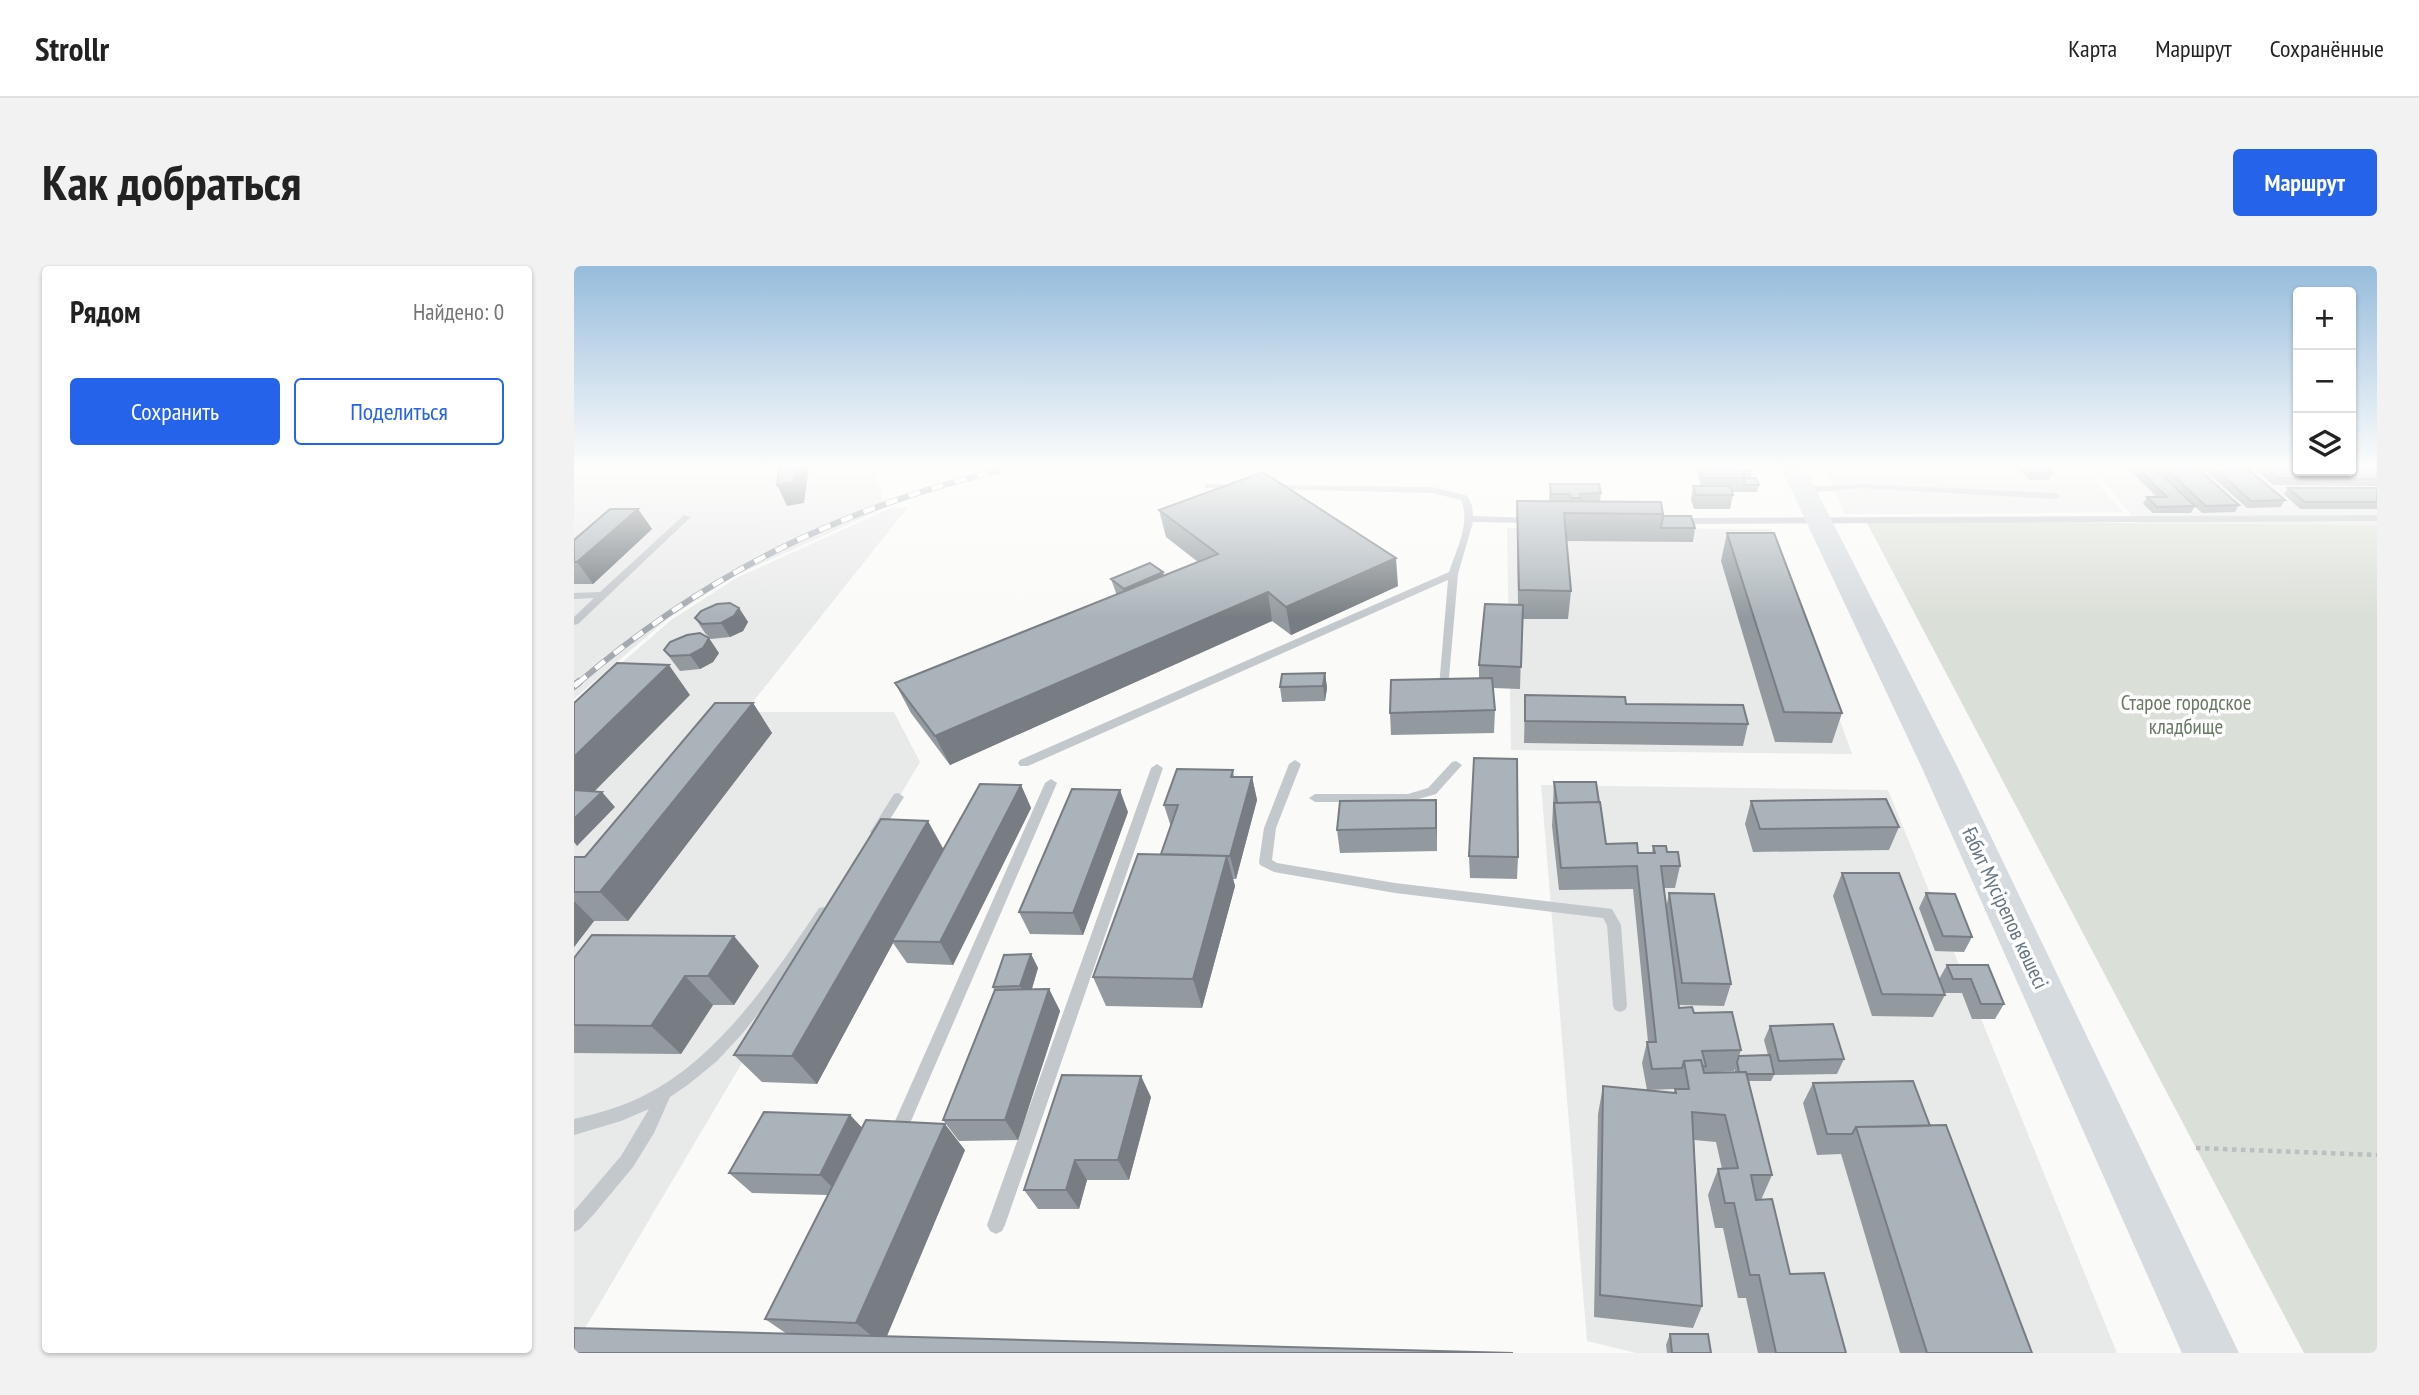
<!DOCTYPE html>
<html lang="ru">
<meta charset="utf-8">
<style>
body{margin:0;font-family:"PT Sans Narrow",sans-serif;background:#f2f2f2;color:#222}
.controls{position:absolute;right:21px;top:21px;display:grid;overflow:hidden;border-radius:7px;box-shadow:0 2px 5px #0004}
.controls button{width:63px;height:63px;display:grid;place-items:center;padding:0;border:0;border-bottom:2px solid #e0e0e0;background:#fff;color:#222;font:35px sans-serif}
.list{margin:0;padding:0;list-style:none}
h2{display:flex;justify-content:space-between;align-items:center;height:91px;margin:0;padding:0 28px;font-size:30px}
h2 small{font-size:23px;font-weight:400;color:#767676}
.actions{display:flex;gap:14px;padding:21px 28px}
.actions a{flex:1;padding:16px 0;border:2px solid #2563eb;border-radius:7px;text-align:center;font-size:24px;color:#2563eb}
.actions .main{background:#2563eb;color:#fff}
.icon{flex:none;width:38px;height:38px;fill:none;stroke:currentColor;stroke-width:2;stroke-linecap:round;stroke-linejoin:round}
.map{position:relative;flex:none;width:1803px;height:1087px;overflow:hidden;border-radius:7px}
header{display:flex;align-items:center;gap:42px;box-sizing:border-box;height:98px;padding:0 35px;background:#fff;border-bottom:2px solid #e0e0e0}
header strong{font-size:33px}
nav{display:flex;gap:38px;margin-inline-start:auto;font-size:24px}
.intro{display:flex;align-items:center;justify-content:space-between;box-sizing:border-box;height:168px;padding:0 42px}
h1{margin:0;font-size:49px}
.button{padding:18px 32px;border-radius:7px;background:#2563eb;color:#fff;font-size:24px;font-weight:700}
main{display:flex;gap:42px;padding:0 42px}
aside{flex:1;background:#fff;border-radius:7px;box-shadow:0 2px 5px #0004}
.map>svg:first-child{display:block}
.built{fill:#e8e9e9}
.green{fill:#dadfd7}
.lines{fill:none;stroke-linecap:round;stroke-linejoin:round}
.path{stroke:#bbbfc2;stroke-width:4.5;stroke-dasharray:4.5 4.5;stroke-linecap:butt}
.service{fill:#c3c8cc;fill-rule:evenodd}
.secondary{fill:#d6dbdf;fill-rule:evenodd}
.rail-far1-casing{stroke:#a2aab0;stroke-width:6}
.rail-casing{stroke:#a2aab0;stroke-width:8}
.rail-far1{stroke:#fff;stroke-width:4.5;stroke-dasharray:12;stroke-linecap:butt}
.rail{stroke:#fff;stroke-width:5;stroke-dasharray:16;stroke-linecap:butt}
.wall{fill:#929a9f;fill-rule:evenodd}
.shaded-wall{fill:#777d82}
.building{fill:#aab3b9;stroke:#777d82;stroke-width:2}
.labels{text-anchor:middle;stroke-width:7;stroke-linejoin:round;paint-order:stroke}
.park-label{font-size:21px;fill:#687a64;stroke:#fff}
.street-label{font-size:21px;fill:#657683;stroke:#fff}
</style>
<header>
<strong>Strollr</strong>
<nav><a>Карта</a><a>Маршрут</a><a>Сохранённые</a></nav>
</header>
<div class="intro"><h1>Как добраться</h1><a class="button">Маршрут</a></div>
<main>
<aside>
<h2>Рядом<small>Найдено: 0</small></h2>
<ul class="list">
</ul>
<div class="actions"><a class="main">Сохранить</a><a>Поделиться</a></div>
</aside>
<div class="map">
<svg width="1803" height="1087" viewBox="0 0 1803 1087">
<rect width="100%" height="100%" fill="#fafaf8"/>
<path class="built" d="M0,200H300L311,242L158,311L92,354L0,433Z
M1251,200H1509L1549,246L1271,248Z
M1517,200H1724V205H1777L1803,200V259L1564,257Z
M334,241L171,446H320L346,496L10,1064H0V438L97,354L162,312L314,243Z
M933,262L1197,263L1278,488L937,484Z
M967,519L1314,524L1543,1087H1062L1013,1075Z"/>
<path class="green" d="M1292,255L1803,259V1087H1730Z"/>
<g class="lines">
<path class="path" d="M1622,882L1803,889"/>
<path class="service" d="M631,218L665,219L669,221L665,223L634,222H631Z
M1287,218L1482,227L1486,230L1482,233L1287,222L1230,227L1226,224L1230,221Z
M694,219L858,221L894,230L898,240L899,250L960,252L961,254L957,257L899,256L884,308L874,423L870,424L865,421L874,314L454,500H446L444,497L446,494L875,306C882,284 897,257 887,234L858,227L697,223L693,221Z
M110,249L117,251L4,358L0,359V351L20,332L0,333V327L26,326Z
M1803,249V255L1105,258L1101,255L1105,252Z
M721,494L727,498L702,562L698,594L703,597L821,617L1038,643L1047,659L1053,740L1051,744L1046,746L1041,744L1039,740L1033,659L1029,652L821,627L700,606L686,599L685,596L690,562L715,498Z
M882,495L888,499L862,528L834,536H741L735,532L741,528H834L854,522L878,496Z
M583,498L589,502L431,959L428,965L422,968L416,965L413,959L577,502Z
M477,513L483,517L337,855L335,860L329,862L323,860L321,855L471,517Z
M324,527L330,531L306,569H298L296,566L298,563L320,528Z
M250,641L255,642L257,646L255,650L214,710L168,768L143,795L115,818L96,831L80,867L59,901L20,948L6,963L0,966V945L47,890L75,843L47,855L0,869V853C25,847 48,841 71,829C145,792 200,709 245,642Z"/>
<path class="secondary" d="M1206,200H1230L1384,502L1665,1087H1608L1348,502Z"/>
<g class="rail-far1-casing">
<path id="rail-far1" d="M3,418C135,305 273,239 442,200"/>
</g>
<g class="rail-casing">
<path id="rail" d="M0,420L5,416"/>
</g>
<use href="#rail-far1" class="rail-far1"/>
<use href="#rail" class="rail"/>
</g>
<path class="wall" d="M1124,200H1176L1178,205L1176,212L1185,219L1183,226H1158L1159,229L1156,243H1120L1117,234L1119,220H1127L1123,207Z
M1446,200H1472L1478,207L1475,214H1455L1445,203Z
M1551,200H1578L1621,240L1617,247H1579L1569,238L1573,231H1583Z
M1579,200H1621L1665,239L1661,246L1628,247Z
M1626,200H1670L1711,234L1707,241L1673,242Z
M1686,200H1803V220L1699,219L1683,205Z
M976,218L1027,227L1026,236L1089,248V250L1121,262L1119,276L992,275L997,325L994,353H948L946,423L919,422L921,444L920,467L817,469L816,447L905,412V399L944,339L943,262V235H975Z
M1714,222H1803V243H1726L1710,228Z
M64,243L78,263L19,318H0V274Z
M585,244L824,320L717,369L698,355L376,499L337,447L321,417L543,329L542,327L537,313L589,306L590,310L624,296L592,271Z
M1153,267L1268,447L1258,477L1201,476L1147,295Z
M165,342L174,356L169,365L156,371L137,373L131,367L121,352Z
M90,384L145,387L139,396L126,403L106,405Z
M751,407L753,422L751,435L708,436L706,421Z
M951,429L1052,438L1174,458L1169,480L950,477Z
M179,437L198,467L54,655H20L0,681V591H11Z
M659,504L660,511H678L683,534L662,613H659L661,620L628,742L532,740L519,711L587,588L597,561L590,539Z
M980,516L1032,578L1064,587H1078L1079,580L1093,586L1106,600L1101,622H1090L1092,642L1095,627L1157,718L1150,740L1105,739V742L1120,747L1167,784L1165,790L1194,789L1190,774L1196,760L1270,793L1263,808L1200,809L1197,815H1175L1198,909L1187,934L1216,1008L1272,1087H1184L1172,1032H1164L1149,962H1141L1134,929L1144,903H1148L1142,876L1120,874L1128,1040L1119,1062L1020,1051L1024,848L1029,820L1100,827L1102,823L1073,824L1068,797L1073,776H1074L1059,623L985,624L978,560ZM1161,803V806L1130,807L1160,805Z
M447,519L457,542L379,699L333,697L319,677L243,818L188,816L160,789L369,583Z
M862,534L863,585L766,587L763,564Z
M1177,535L1325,561L1315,584L1179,586L1171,558Z
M554,546L509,669L456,668L445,646Z
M895,590L944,591L943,613L896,612Z
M1268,607L1365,713L1373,699H1414L1430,738L1421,753H1398L1388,727H1371V729L1359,751L1298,750L1259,630Z
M1352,627L1398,671L1390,686L1361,685L1345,642Z
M457,688L464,702L458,723H475L486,745L444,874L385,875L369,854L420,724L419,721Z
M0,692L185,700L160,739H139L107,788L0,787Z
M1239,817L1356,860L1458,1087H1326L1267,888L1243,889L1229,837Z
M577,831L555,914H513L505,943H464L450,924Z
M276,849L288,862L391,884L313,1070L213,1068L191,1053L254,929L178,927L155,907Z
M1096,1068L1137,1087H1093L1092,1079Z"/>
<path class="shaded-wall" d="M222,200H235L230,237L213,240L203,219Z
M64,243L78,263L19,318L3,296Z
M822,292L824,320L717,369L712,341Z
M589,306L592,321L554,337L550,323Z
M694,326L698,355L376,499L361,470Z
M165,342L174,356L169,365L156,371L147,357Z
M135,372L145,387L139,396L126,403L116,389Z
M95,399L116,429L0,546V491Z
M751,407L753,422L751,435L749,420Z
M179,437L198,467L54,655L26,626Z
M678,511L683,534L662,613L656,590Z
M447,519L457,542L379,699L366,676Z
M546,524L554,546L509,669L499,647Z
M28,526L41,541L3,580L0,576V553Z
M862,534L863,556V585L862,562Z
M354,555L370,584L318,675L319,677L243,818L218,790Z
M653,590L661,620L628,742L619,713Z
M0,635L20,655L0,681Z
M160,670L185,700L160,739L134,710Z
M457,688L464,702L454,735L446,720Z
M111,710L139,739L107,788L77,760Z
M475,723L486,745L444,874L431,854Z
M567,810L577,831L555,914L544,894Z
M276,849L295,869L266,929L246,909Z
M371,858L391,884L309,1079L282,1057Z
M501,894L513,914L505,943L492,924Z"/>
<path class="building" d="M206,200H222L220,216L203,219Z
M1127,200H1176L1178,205H1168L1171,212H1131Z
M1451,200H1472L1478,207H1458Z
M1561,200H1578L1621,240L1583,241L1573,231H1593Z
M1589,200H1621L1665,239L1632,240Z
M1638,200H1670L1711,234L1677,235Z
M1689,200H1724V205H1777V200H1803V213L1703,212Z
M689,206L822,292L712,341L694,326L361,470L321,417L644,288L585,244Z
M1171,212H1182L1185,219H1170Z
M976,218H1025L1027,227L1006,228L1007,232H997L996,228H977Z
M1119,220H1156L1159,229H1122Z
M1714,222H1803V236H1731Z
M943,235L1087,236L1089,248L990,247L997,325L945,324Z
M36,243H64L3,296H0V274Z
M1089,250H1117L1121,262H1087Z
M1153,267H1200L1268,447L1210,446Z
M576,297L589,306L550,323L537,313Z
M156,337L165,342L160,350L147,357L128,358L121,352L127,345L143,338Z
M911,338L949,339L947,401L905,399Z
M126,367L135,372L129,382L116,389L96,390L90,384L96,376L113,369Z
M43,397L95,399L0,491V437Z
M751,407L749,420L706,421L708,408Z
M918,412L921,444L816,447L817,414Z
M951,429L1051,431L1052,438L1169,439L1174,458L951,455Z
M141,437H179L26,626H0V591H11Z
M900,492L943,493L944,591L895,590Z
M603,503L659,504L657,511H678L656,590L587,588L604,539H590Z
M980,516H1022L1025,536L983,537Z
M406,518L447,519L366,676L318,675Z
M498,523L546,524L499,647L445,646Z
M0,524L28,526L0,553Z
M1312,533L1325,561L1186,563L1177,535Z
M862,534V562L763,564L766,535Z
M1026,536L1032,578L1063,577L1064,587H1081L1079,580H1092L1093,586H1104L1106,600H1087L1105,742L1118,741L1120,747L1158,746L1167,784L1128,785L1132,800L1129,801L1127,794L1110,795L1108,802L1078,803L1073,776H1082L1063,600L987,602L980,537Z
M307,553L354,555L218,790L160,789Z
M564,588L653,590L619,713L519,711Z
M1268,607H1325L1371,729L1308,728Z
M1095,627L1140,628L1157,718L1108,717Z
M1352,627L1381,628L1398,671L1369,670Z
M18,669L160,670L134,710H111L77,760L0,759V692Z
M457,688L446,720L419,721L430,689Z
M1373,699H1414L1430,738H1407L1397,713H1379Z
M475,723L431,854H369L421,724Z
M1259,758L1270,793L1205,795L1196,760Z
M1196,789L1200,808H1173L1172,806H1165L1163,796L1165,790Z
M1127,794L1130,807L1172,806L1198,909H1177L1182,934L1198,933L1216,1008L1250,1007L1272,1087H1202L1185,1009H1176L1160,937H1151L1144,903L1164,902L1151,849L1118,846L1128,1040L1026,1029L1029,820L1102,827L1101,823H1115L1110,795Z
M488,809L567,810L544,894H501L492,924H450Z
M1339,815L1356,860L1282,861L1278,868H1253L1239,817Z
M190,846L276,849L246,909L155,907Z
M292,854L371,858L282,1057L191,1053Z
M1372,859L1458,1087H1353L1282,861Z
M0,1062L939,1087H0Z
M1096,1068H1134L1137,1087H1098Z"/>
<linearGradient id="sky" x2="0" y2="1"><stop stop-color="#96bcdc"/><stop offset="0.57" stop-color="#fdfdfc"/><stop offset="1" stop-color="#fdfdfc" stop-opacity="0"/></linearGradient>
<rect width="1803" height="352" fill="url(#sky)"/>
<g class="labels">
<g class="park-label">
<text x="1612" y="444">Старое городское<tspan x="1612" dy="24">кладбище</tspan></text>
</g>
<g class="street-label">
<text transform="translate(1431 642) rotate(65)" y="7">Ғабит Мүсірепов көшесі</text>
</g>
</g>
</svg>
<div class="controls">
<button>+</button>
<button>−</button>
<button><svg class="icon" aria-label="layers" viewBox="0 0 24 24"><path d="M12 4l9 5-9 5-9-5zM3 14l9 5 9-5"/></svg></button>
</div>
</div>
</main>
